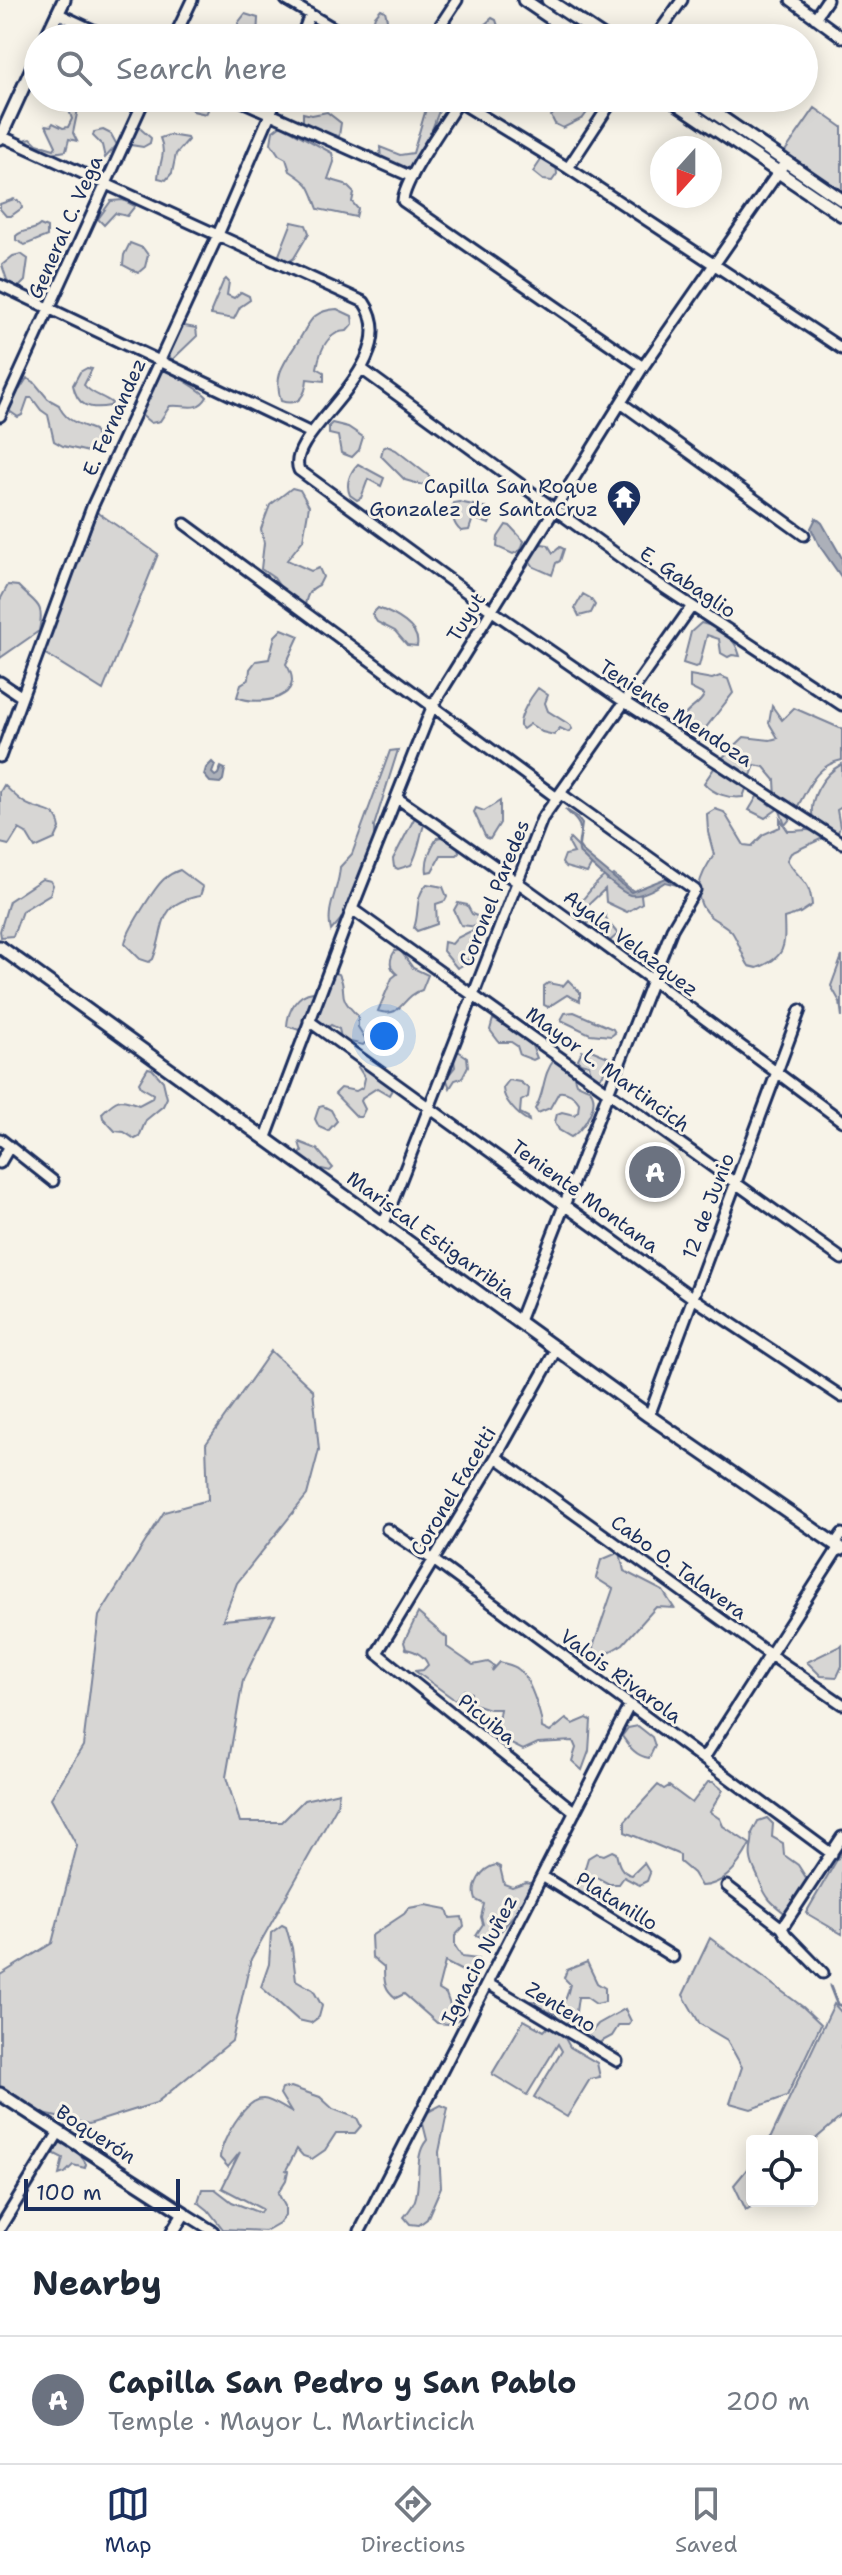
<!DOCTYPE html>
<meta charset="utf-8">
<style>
body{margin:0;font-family:"Shantell Sans",sans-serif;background:#f6f6f7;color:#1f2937}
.controls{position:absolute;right:24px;bottom:24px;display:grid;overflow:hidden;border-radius:8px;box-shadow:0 4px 20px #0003}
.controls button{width:72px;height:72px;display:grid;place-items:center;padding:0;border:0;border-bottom:2px solid #e0e1e3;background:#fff;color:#1f2937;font:40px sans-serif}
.compass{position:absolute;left:650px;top:136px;width:72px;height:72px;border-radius:50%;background:#fff;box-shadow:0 4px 20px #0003;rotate:201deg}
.scale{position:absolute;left:24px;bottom:20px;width:156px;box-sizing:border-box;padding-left:8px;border:4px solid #1b2f5e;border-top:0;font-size:22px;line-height:28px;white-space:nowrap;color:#1b2f5e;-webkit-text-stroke:6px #f7f3e8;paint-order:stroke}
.you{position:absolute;left:384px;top:1036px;width:28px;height:28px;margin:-20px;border:6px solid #fff;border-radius:50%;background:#1a73e8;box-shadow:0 0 0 12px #1a73e833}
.badge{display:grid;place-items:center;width:52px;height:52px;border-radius:50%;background:#1b2f5e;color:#fff;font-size:26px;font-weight:700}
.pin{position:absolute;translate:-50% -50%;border:4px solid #fff;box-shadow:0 2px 8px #0006}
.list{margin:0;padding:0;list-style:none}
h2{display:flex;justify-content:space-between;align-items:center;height:104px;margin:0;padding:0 32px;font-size:34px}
h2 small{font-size:26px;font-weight:400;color:#747a83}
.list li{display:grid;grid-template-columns:52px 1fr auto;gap:24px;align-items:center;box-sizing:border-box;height:128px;padding:0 32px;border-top:2px solid #e0e1e3}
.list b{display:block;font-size:30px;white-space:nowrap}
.list p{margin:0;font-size:26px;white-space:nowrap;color:#747a83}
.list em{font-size:26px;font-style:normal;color:#747a83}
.icon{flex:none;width:44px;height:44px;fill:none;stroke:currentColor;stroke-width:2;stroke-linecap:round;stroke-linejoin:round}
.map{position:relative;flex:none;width:842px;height:2231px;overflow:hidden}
.search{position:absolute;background:#fff;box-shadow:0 4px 20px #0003;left:24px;right:24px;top:24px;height:88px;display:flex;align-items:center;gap:20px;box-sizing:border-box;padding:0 28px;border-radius:44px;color:#747a83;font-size:30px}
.sheet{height:232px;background:#fff}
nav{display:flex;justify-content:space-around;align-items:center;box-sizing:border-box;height:112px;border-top:2px solid #e0e1e3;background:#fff;font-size:22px;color:#747a83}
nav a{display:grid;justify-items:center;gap:4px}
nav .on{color:#1b2f5e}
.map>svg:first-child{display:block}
.green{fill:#d7d6d4;stroke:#798299;stroke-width:2}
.water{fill:#acb0b9;stroke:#727c95;stroke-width:2}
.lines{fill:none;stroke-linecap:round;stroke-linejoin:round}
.stream{stroke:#727c95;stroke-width:3}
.minor-casing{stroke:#1b2f5e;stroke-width:15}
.tertiary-casing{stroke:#1b2f5e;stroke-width:17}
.minor{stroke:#f7f3e8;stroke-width:9}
.tertiary{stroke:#f7f3e8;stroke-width:11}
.labels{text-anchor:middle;stroke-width:6;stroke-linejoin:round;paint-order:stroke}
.street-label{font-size:20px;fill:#1b2f5e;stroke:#f7f3e8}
.poi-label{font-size:20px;fill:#1b2f5e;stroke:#f7f3e8;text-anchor:end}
</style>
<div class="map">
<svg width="842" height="2231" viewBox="0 0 842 2231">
<rect width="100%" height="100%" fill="#f7f3e8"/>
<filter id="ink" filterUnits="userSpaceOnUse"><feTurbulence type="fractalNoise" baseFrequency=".0125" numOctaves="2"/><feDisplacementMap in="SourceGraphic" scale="16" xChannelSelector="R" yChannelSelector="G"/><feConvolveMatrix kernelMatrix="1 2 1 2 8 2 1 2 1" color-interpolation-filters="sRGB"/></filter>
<g filter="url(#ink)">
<path class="green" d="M381,9L385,11L387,19L380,38H369L375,16Z
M245,14L258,18L257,38L240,36L238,23Z
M492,18L496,20L499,29L515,38H465L469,30L482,27Z
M182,98H204L208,110L206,114L193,111Z
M568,98H582L593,104L583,118L563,128L555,124L551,116Z
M73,102L78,109L73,133L77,141L69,139L66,151C51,154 37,153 27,139L31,138L37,144L54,149L56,146L46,125L51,126L53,123L63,128L68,127L72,119L69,110Z
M433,106L438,107L439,111L428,140L427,149L410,170L407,172L381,159L380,147L400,155L413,153L426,109Z
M815,108L842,127V200L781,157Z
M327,112L341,123L339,136L319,133L303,126V113L312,115Z
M134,123L151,138L150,143L143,147L131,145L129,141Z
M281,125L332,153L334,162L328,179L345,184L354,193L352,202L358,209L356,217L318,209C309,185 311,185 290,171L286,159L279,155L271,143L273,131Z
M103,130L111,134L117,145L105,158L102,145L93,136L94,132Z
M169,135L187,138L188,140L176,154L172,173L166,180L158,178C159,163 167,154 160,138Z
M543,157L556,165L557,174L552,181L543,180L533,172Z
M14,199L21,203L22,208L11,216H6L0,209V204Z
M123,200L135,206L127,216L115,213L104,225L98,219L111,201Z
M292,222L306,225L309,233L294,258L287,263L280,259L279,255Z
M40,225L47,228V236L25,245L16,240V236C24,228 32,233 40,225Z
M130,243L143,248L148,255L145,267L138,273L123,265L124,255Z
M21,254L28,259L25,281L16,290L7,280L2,265L13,256Z
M226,279L229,282L227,295L234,298L241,292L249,296L250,300L240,307L234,319L211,315V311L223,282Z
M337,309L352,316L353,324L347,331C328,331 320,350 317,368L324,372V381L307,379C306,395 299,407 281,401C273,375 284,363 297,343C310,323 310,311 337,309Z
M179,325L196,328L197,336L172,360C163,350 173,335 179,325Z
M87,368L92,369L84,385C92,395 102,395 112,403L110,406C89,410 77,406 73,385L80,372Z
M164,370C174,374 201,390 207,397C198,413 184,404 170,406L160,421L151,423L140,414C142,397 149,379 164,370Z
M27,378L34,382L48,399L59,405C64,421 80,424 94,430L99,441L93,453L63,446L54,441L48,415L41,410L32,398H28L22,415L18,417L2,406L1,398L9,386L20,389Z
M332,423L348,427L363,437L359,450L352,457L341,453L338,436L329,434V426Z
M387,446L396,450L429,476V480L422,485L405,480L381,456L383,448Z
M358,464L384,478L381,486L368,479L361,498L357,500L350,495C345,484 350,472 358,464Z
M292,488L300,490L309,506L303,540L287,560L311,571L319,568L323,577L319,585C310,589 307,594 305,605L284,593L274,578L261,569L264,543L261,529L270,505Z
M459,502L487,508L492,516L489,524L473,518L469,530L461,531C453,525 451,513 453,503Z
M97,512L158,554L103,690L44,653Z
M506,525L510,526L524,541L521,550L513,554L497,547L498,537Z
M542,544L548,545L553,553L560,547L564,549L560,561L556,563L552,575L534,567L529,560L534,549Z
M8,585L18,586C36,605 45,602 39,631L0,658V600Z
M583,594L590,598L595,605L591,613L579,616L575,608Z
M378,608C394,614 421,627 417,646L407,645L395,631L377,622L372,614Z
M701,623C719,627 735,637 740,656L732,655L728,657L721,653L719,639L707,635L699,666L695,667L683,663L691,632Z
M282,629L299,636L286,664C309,698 260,707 237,697L241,684L249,679L250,669L256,661L269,659L275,636Z
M690,675L712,679L720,676L728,679L733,693L700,735L691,732L682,721C686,708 699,707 704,695L690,688Z
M538,688L548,695L545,703L548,711L570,725L572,729L568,732L560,728L554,735L542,732L530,724L523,729L520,726C519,715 531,697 538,688Z
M772,706L782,720L794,708L842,729V760C807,767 806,803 785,825L779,808L765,818L749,810L758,795L770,805L776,798L775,780L764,767L755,765L743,797C730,799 713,794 704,783L719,761L744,737L770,740L778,738L769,723Z
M398,750L374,826V844L366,868L342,918L331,931C325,908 339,890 340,867L352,854L390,751Z
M842,764V807L837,810L840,827L837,835L814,823C806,801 823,774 842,764Z
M4,785C12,792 21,803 31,806C45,812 57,809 60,828L55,839L35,848L26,833L19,829L9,845L0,843V792Z
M500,801V823L490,839L486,838L474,812L476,808L484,811Z
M715,809L724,812L744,845L752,846L764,834L780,827V819L788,831C801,832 814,825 823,838L791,853L787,860C799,881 810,878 812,905L800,913L784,918C785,945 787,957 757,968L749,966C742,956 739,942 732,932C726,925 718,922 711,917C689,898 700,875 714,855L708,832L707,814Z
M415,817H420L424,825C419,839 419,852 411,865L398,869L394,867L393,859Z
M441,837L449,839L458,847L459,852L456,855H441L432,871L427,872C425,860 430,849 437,838Z
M570,839L593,862L587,873L565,867L562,863L565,855L574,853L568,842Z
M180,870L203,887L200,896C155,904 167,926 153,959L149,962L140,959L125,944C125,934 155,887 164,879C169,875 174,872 180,870Z
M614,875C623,882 630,891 641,895L642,903L627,912L606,902L605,889L586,907H577C582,900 598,880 605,876L607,880Z
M42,879L51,881L53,885L50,894L22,911L13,936L1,937L0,931L9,901Z
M427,884L443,887L447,897L445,901L436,904L437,924L417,931L414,928C420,912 414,898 427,884Z
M458,903L467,905L472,914L479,917L478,927L461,925L454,910Z
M604,913L608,922L618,934L609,942L587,926L588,922H595Z
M473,930C476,947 473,961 457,968L443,951L444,942L452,944L457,938Z
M400,950L413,968L428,975L422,990C401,996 403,1019 378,1011L392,978L397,974C389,968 389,959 395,951Z
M842,956V1017L840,1002L831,986Z
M335,973L339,974C349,994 334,993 358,1016V1027L367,1041L363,1045L351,1042L343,1046L339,1029L331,1025L327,1028L299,1030L287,1026C288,1010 297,994 313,992L325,997L329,980Z
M568,980L580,992V1001L567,995L548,1007L544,1005V986L548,983L563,986Z
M574,1012L613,1029L615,1033L611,1036L590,1034L561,1020L565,1013Z
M493,1019L530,1041L537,1058L533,1060L520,1055L517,1046L511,1042H499L490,1030Z
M591,1050L608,1057L603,1075L596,1080L592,1077L589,1065L580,1063L578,1059L582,1051Z
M458,1051L467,1057L468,1066L462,1078L455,1080L450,1088L446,1078L455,1067L454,1060Z
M554,1060L572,1071L576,1083C577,1084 588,1089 589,1089C602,1101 583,1131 571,1137L559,1130L555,1122L557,1114L562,1112L574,1115L578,1112L579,1103C575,1096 567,1091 559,1092L550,1108L538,1113L535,1109C545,1093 542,1075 554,1060Z
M365,1063L393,1088L389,1095L377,1088L363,1097L361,1101L365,1109L361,1117H357L335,1094L341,1088L356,1091L363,1087L365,1078L358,1067Z
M148,1068L152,1069L163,1081L167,1098L163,1106L146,1120L139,1137L135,1139L124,1132L115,1131L103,1118L102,1113C117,1098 120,1097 139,1105L152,1098L153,1094L141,1087L139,1083Z
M509,1080L520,1082L529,1089L528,1097L521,1101L520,1113L528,1117L529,1121C518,1116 503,1100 503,1088Z
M323,1106L331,1110L337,1121L328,1131L319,1127L315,1119L319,1107Z
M299,1142L317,1149L333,1168L330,1171L322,1169L314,1171L296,1158L302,1152Z
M271,1351L313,1390L319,1450L307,1495L237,1583L223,1620L275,1615L243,1680L226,1777L240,1822H282L304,1800L339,1792L337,1806L251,1959L232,2041L156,2103L89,2124L34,2112L0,2088V1975L52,1943L77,1846L51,1798L83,1746L99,1616L164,1512L208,1500L206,1444Z
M620,1552L624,1571L663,1591L674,1608L656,1607L623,1644L597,1659L593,1647L613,1589L596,1578L601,1560Z
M418,1613L447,1638V1647L473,1665L488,1662L494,1666L492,1671L500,1662C505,1664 514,1665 518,1669C529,1676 542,1715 542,1728L550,1732L566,1719L573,1724L587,1718L591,1720L589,1751L582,1770L572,1761L576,1748L573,1741L538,1743L523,1750L507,1742L497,1727L500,1709H489L471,1703V1693L464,1690L455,1700L415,1671L423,1670L428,1665C424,1655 416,1651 406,1649L404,1642Z
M842,1645V1666L837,1677L821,1676L807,1662Z
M638,1726L652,1737L655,1746L649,1758C635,1756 629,1746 622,1736L628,1728Z
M708,1782H713L723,1790L710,1812L720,1819L723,1826L750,1844C740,1864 725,1886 701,1886L693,1873L680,1862V1855L625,1832V1821L658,1785L664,1789L669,1786L692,1803Z
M767,1818L773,1824L772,1837L783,1843L784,1855L798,1865L810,1884L800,1913L787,1915C772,1903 767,1900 760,1882C757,1873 752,1867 751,1858C749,1848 754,1842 752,1833L758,1821Z
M612,1851L616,1853C618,1862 620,1873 632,1875L644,1863L650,1873L647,1881L639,1885L624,1877L619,1884H609L596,1877L589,1883V1895L586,1899L576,1893L575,1880L584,1871L588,1858L596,1853L604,1855Z
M842,1851V1934L806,1913Z
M496,1865L500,1867L504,1884L512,1887L526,1882L530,1883L532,1888L527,1906C507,1915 507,1931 489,1940L476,1935L483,1924L481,1917L484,1904L476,1900C471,1886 481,1868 496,1865Z
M426,1905L447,1909L450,1918L462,1917L464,1926L455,1936V1946L462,1957L478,1959L476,1969L470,1975L445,1962L438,1989L446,1994L452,2010L461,2014V2018L448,2024L437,2023L404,1994L396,1998C384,1989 384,1981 384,1967L372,1957L371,1936L404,1914L409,1908Z
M282,1925L286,1927L292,1948L296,1980L313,1990L322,2006L319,2017L311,2023L298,2020L261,1987L269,1964L271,1933Z
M710,1938L803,2007L821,2024L787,2096L751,2109L730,2103L742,2067L727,2040L700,2024L683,1995Z
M587,1962L597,1983L605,1988V2002L596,2004L586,1997H578L575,2019L570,2021L593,2030L598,2024L625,2009L631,2021L629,2025H619L612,2036L597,2044L568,2025L563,2027L561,2031L570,2047L597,2063L600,2077L590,2079L567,2117L534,2097L562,2051L558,2044L527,2095L492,2074L524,2020L544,2031L557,2018L556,2014L532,2006L531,2001C554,2003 562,2021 570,1984L564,1978L567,1970Z
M834,2004L842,2013V2116L812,2142L769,2141Z
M291,2087L320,2097L333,2109L357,2118L361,2126L355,2133H336L325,2150L312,2159L303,2156L297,2149L286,2170L288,2171L286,2180L278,2193L285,2206V2215L279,2223L265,2231L223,2229L208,2210L198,2202L202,2189H215L232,2202L260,2213L262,2209L222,2188L240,2152L228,2167L220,2158C220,2142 245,2099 263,2099C271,2099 283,2108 291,2112L280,2094L282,2089Z
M441,2105L448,2108L439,2152L441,2187L427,2219L419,2225L410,2224L404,2217C408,2212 413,2206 415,2200C422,2180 413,2156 427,2140L423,2124L426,2113Z
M58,2142C71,2146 80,2152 86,2164L85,2168L73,2165L65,2173L59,2175L63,2158L55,2154L54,2146Z
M752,2163V2201H760L746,2210L734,2185Z"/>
<path class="water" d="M816,518L822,523L842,558V578L819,545L811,528Z
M212,762L215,765L212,773L215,776L218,774L221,767L225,769L223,780L220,783L210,782L204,775L206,768Z
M565,809L576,816L582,824L579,846L584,853L631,892L666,878L681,886L665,882C656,888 640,897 630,895C619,892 589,863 580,854C575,843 583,835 579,825C576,818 568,813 565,809Z"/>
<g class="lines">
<path class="stream" d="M830,1986L837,2004L842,2006"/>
<g class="minor-casing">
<path id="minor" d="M286,0L350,38
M791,0L842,37
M57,13L110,38
M815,18L827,0
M174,38L192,0
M301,38L310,14
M432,38L457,0
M655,38L682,0
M235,98L412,177
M453,98L568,168L842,349
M459,101C446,122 404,180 403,201L643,367
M1,136L364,302C407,365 283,434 299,470L491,610L626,703L842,843
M568,168L614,98
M0,285L311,433
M363,370L645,575L842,705
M621,403L804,535
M0,416L145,98
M185,524L557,798
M0,682L22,697
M0,757L92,507L217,237L277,98
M397,798C548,901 695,1012 842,1121
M352,909L842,1259
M309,1021L693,1298L842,1397
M266,1137L352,909L433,705L643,367L782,167
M0,1139L53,1181
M0,1163L10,1146
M384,1223L542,819L692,606
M519,1321L672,929L695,890L561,794
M557,1348L496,1457L377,1653L575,1812
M649,1416L800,1010
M496,1457L769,1654L842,1704
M387,1529L432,1559L832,1854
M835,1544L842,1534
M704,1758L839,1547
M542,1876L673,1957
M727,1886L782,1928L786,1935L823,1973
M782,1928L842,1837
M487,1983L617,2061
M184,2213L213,2231
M0,2228L59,2132
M360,2231L629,1706"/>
</g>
<g class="tertiary-casing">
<path id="tertiary" d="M524,0L580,38
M548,0L605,38
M46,38L64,0
M669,98L842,215
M693,98L842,200
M0,138L38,55
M0,947L649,1416L842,1549
M0,2094L184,2213L173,2231"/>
</g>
<use href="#minor" class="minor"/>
<use href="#tertiary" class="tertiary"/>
</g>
</g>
<defs>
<g id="temple-pin" transform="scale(1.8)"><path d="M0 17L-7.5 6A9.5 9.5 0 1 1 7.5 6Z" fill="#1b2f5e" stroke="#f7f3e8"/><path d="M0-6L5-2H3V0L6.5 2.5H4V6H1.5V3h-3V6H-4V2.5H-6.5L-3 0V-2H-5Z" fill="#fff"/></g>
</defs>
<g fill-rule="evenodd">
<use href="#temple-pin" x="624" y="497"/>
</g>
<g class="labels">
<g class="street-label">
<text transform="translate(65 227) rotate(-66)" y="7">General C. Vega</text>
<text transform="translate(114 417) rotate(-66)" y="7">E. Fernandez</text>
<text transform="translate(688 582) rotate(34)" y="7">E. Gabaglio</text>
<text transform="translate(466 617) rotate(-58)" y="7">Tuyut</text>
<text transform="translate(676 713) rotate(33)" y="7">Teniente Mendoza</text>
<text transform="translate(494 893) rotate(-68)" y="7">Coronel Paredes</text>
<text transform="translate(631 943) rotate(37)" y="7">Ayala Velazquez</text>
<text transform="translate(608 1069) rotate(36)" y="7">Mayor L. Martincich</text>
<text transform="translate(585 1196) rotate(36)" y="7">Teniente Montana</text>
<text transform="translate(708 1206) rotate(-69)" y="7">12 de Junio</text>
<text transform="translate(431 1235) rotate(36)" y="7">Mariscal Estigarribia</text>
<text transform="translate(453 1491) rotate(-59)" y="7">Coronel Facetti</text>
<text transform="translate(679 1567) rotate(36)" y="7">Cabo O. Talavera</text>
<text transform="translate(621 1676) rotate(36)" y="7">Valois Rivarola</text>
<text transform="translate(487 1719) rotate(39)" y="7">Picuiba</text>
<text transform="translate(617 1901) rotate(32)" y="7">Platanillo</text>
<text transform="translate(479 1960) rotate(-63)" y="7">Ignacio Nuñez</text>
<text transform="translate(561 2007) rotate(31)" y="7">Zenteno</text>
<text transform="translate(96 2134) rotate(33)" y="7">Boquerón</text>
</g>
<g class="poi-label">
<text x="598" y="493">Capilla San Roque<tspan x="598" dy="23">Gonzalez de SantaCruz</tspan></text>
</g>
</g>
</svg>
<div class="controls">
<button><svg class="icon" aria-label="locate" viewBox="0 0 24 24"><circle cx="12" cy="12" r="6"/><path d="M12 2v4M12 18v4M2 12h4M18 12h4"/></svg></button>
</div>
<svg class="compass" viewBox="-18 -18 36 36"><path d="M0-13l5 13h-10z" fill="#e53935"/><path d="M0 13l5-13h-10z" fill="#747a83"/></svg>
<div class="scale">100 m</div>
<div class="you"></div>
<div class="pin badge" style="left:655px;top:1172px;background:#6b7280">A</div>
<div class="search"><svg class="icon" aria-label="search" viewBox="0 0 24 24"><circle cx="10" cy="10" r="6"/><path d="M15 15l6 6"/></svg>Search here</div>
</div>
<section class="sheet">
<h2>Nearby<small></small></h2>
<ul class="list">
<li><span class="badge" style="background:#6b7280">A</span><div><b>Capilla San Pedro y San Pablo</b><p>Temple · Mayor L. Martincich</p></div><em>200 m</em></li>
</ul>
</section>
<nav>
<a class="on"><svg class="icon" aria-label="map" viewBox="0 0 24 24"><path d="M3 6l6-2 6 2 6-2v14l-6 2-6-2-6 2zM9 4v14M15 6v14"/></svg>Map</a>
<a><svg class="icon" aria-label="directions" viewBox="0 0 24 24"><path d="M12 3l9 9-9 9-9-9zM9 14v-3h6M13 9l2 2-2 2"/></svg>Directions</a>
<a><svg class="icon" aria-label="saved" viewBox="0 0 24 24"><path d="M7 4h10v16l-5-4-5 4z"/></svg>Saved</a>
</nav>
